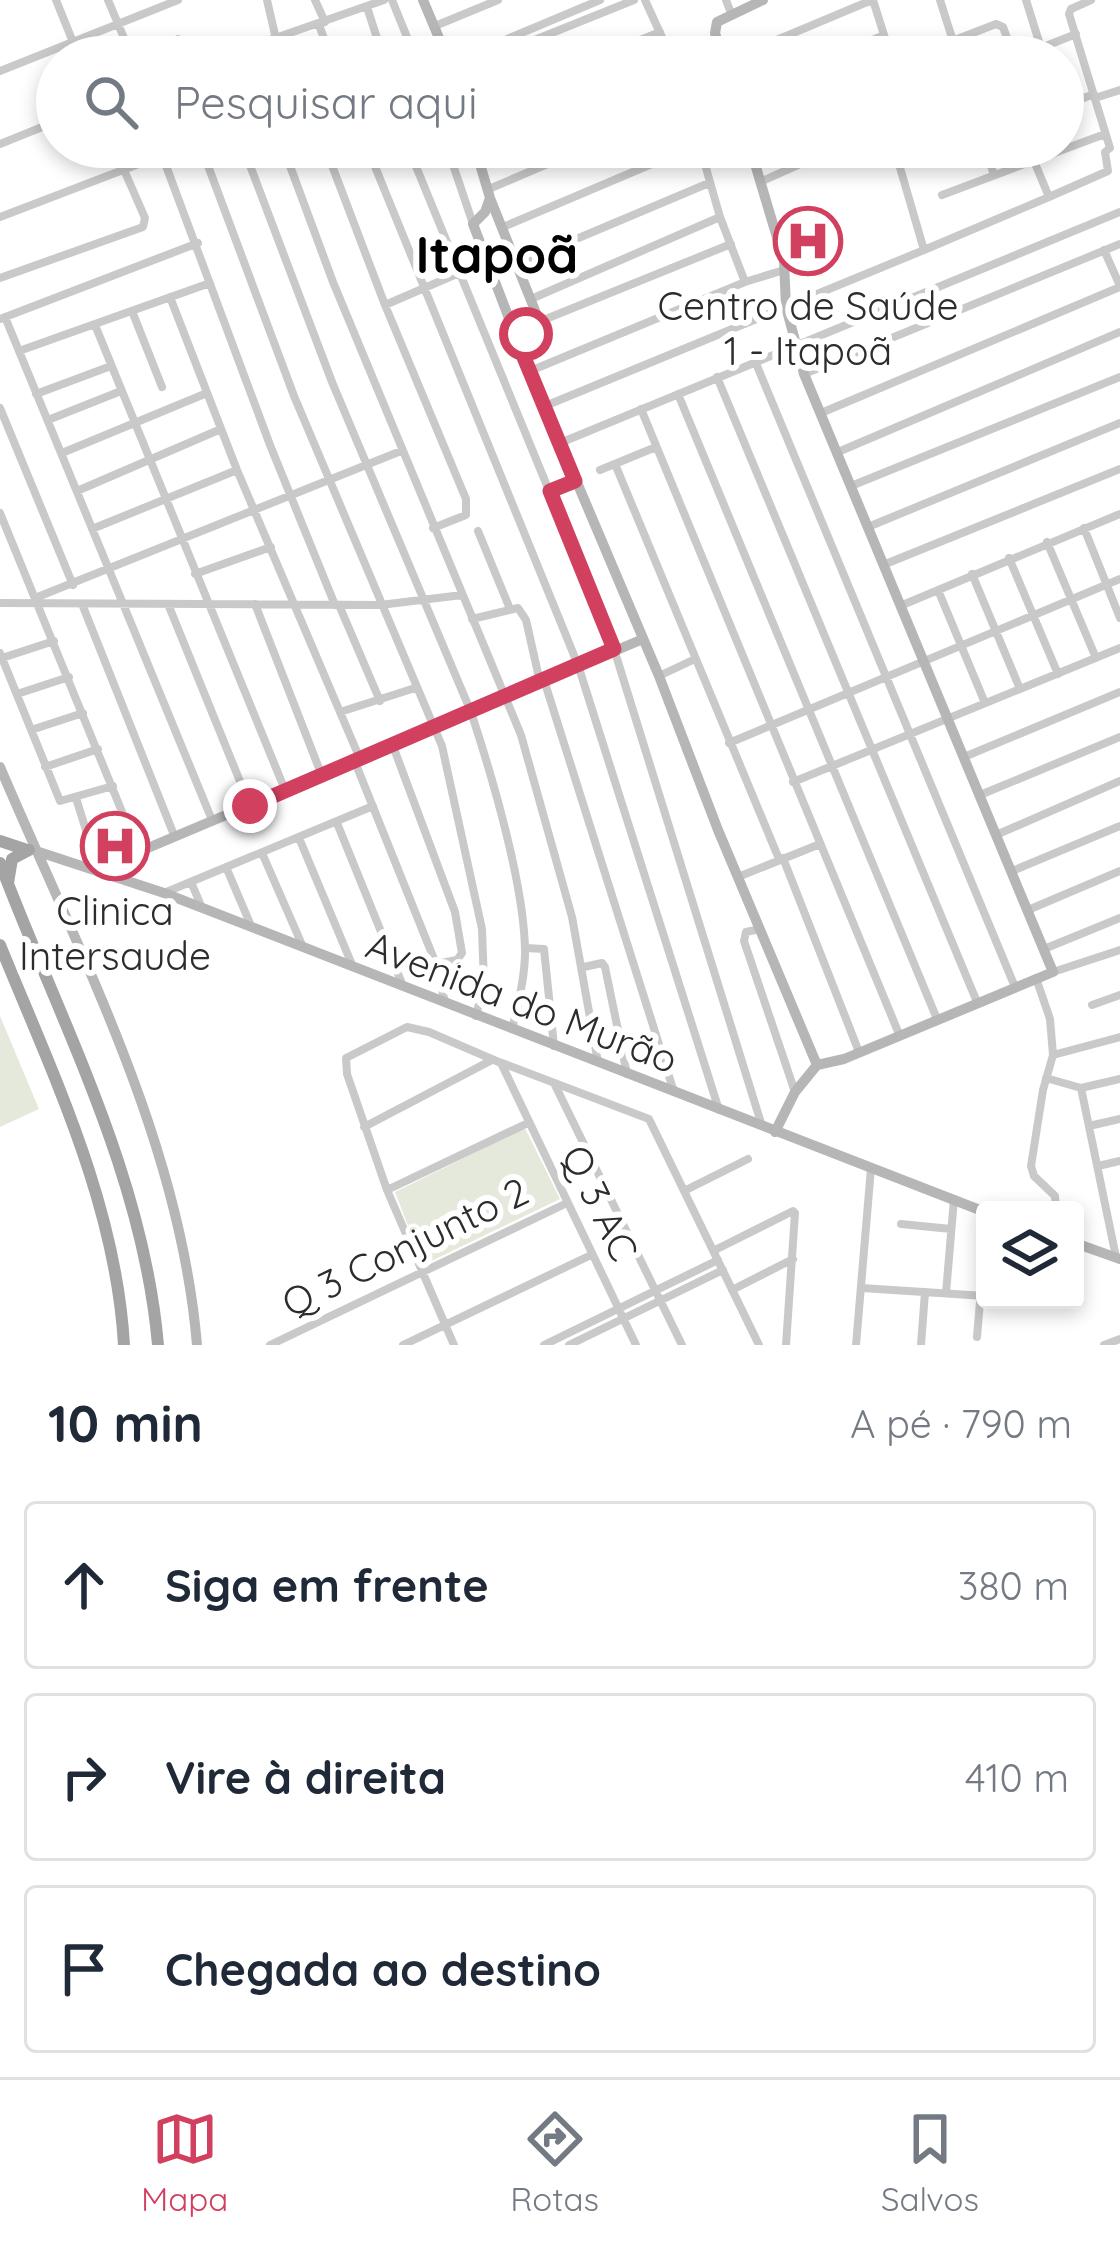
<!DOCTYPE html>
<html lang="pt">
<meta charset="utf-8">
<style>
body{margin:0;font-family:Quicksand,sans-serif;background:#f2f2f3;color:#1f2937}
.controls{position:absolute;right:36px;bottom:36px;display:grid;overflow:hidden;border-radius:12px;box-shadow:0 6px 18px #0003}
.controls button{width:108px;height:108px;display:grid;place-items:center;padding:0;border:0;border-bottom:3px solid #e0e1e3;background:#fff;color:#1f2937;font:60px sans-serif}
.stop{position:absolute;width:36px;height:36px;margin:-27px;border:9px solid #d24060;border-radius:50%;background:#fff}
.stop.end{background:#d24060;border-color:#fff;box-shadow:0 3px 12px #0008}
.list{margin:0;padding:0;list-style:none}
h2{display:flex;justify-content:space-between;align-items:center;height:156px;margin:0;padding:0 48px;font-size:51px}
h2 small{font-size:39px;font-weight:400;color:#747a83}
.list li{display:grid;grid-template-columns:78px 1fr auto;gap:36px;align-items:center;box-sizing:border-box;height:168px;margin:0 24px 24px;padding:0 24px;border:3px solid #e0e1e3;border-radius:12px}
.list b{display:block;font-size:45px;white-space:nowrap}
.list em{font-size:39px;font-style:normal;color:#747a83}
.icon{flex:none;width:66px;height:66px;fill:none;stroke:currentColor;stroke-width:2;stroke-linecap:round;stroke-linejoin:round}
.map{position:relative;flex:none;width:1120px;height:1345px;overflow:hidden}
.search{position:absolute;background:#fff;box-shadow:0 6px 18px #0003;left:36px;right:36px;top:36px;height:132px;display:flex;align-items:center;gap:30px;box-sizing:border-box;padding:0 42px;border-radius:66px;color:#747a83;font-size:45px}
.sheet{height:732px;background:#fff}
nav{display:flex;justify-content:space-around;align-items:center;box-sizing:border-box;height:168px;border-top:3px solid #e0e1e3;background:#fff;font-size:33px;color:#747a83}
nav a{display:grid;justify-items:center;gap:6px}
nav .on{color:#d24060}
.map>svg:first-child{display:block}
.green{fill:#e4e9db}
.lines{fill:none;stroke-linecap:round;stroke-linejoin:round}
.street{stroke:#c9c9c9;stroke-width:8}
.secondary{stroke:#b6b6b6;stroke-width:10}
.primary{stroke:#a4a4a4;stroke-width:12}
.route{stroke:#d24060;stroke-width:15}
.labels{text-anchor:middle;stroke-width:12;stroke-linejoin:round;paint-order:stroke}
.poi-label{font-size:39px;fill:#2c2c2c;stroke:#fff}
.street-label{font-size:39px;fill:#2c2c2c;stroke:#fff}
.district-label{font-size:51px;font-weight:bold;fill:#000;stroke:#fff}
</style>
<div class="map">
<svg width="1120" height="1345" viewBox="0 0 1120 1345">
<rect width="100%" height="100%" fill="#fff"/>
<path class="green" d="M0,1016L39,1109L0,1127Z
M525,1128L560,1199L423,1265L395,1192Z"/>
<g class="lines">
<path class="street" d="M56,0L79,57
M108,0L132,57
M267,0L276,39
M315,0L325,22
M392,0L415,57
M645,0L671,57
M726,0L731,13
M873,0L891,57
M940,0L953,41
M1026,0L1041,48
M367,7L383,57
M319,25L331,57
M435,26L498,0
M283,37L291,57
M178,39L184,57
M221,57L384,0
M431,57L445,51
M464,57L600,0
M492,57L634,0
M598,57L660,32
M736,57L872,0
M834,57L884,35
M911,57L996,24L1003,27L1014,57
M1018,57L1076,34
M0,71L178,0
M1095,98L1120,90
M1063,106L1094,94
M0,144L57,121
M159,147L270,445L335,605
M201,147L294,396L442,746L482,929L484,983L476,1016
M243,147L332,382L471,712C492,776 526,890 525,956C524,981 518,1005 512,1029
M283,147L333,282L521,735L572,917L598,1062
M325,147L385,305L466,499V515L433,528
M367,147L578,665L719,1110
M408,147L614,649L762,1126
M447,147L473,224
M700,147L720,217L745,282
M985,147L994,175
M934,155L956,147
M1034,161L1049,197L1108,171L1105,152L1110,148L1069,14L1071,9L1091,0
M760,182L838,147
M489,189L587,147
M942,195L1105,134
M0,217L183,147
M503,227L692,147
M924,250L1049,197
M1104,250L1120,286
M517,264L709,183
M0,278L143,227L145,218L114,147
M170,297L237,470L360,759
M531,299L720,217
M385,305L459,273
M132,311L162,387
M5,317L212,820
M0,319L198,243
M536,323L731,244
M95,325L285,790
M19,351L210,283
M755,361L1015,987
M530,371L745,282L784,270
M804,374L1120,244
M717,377L977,1002
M36,394L111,366
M678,394L937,1019
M545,406L924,250L894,147
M0,408L73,585
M641,409L899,1034
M821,413L1120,287
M48,420L121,391
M560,443L1120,212
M838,452L1120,332
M62,453L207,393
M615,464L779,859
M600,470L656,447
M851,486L1120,377
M77,491L221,429
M550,491L575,481
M0,513L138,851
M868,527L1120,423
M1084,528L1120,618
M92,529L237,470
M478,531L510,609
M1047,542L1096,658
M1009,558L1058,674
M883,565L1120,469
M195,574L271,547
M972,574L1020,689
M938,590L985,703
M35,598L401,451
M0,603L380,605L462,595
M82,604L174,835
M168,604L250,806
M255,604L322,776
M339,605L380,701
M900,606L1120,514
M472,619L518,608L526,620L540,682
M0,653L60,801L113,786
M2,658L54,641
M659,676L695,659
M544,680L674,1092
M17,694L69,677
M340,712L415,688
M31,730L83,713
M729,743L1120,579
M393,746L455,912L462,953L457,960L436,964
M964,757L1120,692
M355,762L436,964L445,1002
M45,767L98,749
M793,782L1120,648
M980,795L1120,737
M76,798L98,869
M337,823L403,986
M996,835L1120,781
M299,838L353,967
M262,853L303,947
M783,858L859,1052
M226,867L252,928
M1012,871L1120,826
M738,877L820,844
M191,882L202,908
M164,893L373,806
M1028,910L1120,871
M760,929L746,932L744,941L795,1092
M525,948L544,949L554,1046
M1044,949L1120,918
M584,967L602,963L605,967L627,1074
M1053,972L1120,950
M1036,978L1050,1019L1053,1055L1043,1090L1031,1166L1034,1176L1055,1196L1056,1210
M1092,1005L1120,995
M1053,1055L1120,1037
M502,1063L649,1119L759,1345
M1046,1078L1081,1088L1120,1079
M555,1085L682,1345
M1081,1088L1116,1257
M1089,1126L1120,1119
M364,1127L492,1060
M1098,1166L1120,1161
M387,1190L528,1123
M684,1191L748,1159
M901,1224L951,1229
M713,1251L793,1211L795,1213L786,1345
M862,1288L985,1296
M732,1290L793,1259
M946,1293L954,1199
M1018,1300H1020
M977,1337L985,1243
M270,1345L567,1203
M403,1345L591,1255
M454,1345L387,1190L347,1074L346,1058L407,1027L429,1032L501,1063L636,1345
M544,1345L718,1260
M569,1345L723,1270
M856,1345L871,1168
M921,1345L925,1292
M1104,1345L1120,1339"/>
<path class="secondary" d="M423,0L447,57
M722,57L715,33L717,22L763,0
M475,147L490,198L536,313V323L523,355
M750,147L784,261L786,307L804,374L1053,972L844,1059L817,1065
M490,198L485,212L473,224L523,355L659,676L718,830L817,1065
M0,767C79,953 180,1141 197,1345
M36,851L164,893L985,1212
M98,869L643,639
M775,1132L795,1092L817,1065
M1075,1243L1120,1259"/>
<path class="primary" d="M0,841L27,850
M0,863C60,1022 143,1173 158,1345
M8,883L12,859L29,850
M0,945C53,1075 116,1204 124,1345"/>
</g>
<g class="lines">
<path class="route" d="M250,806L614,649L550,491L575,481L523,355L532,332L526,334"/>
</g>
<defs>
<g id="hospital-ring" transform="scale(3.45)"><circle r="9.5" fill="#fff" stroke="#d24060" stroke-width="1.5"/><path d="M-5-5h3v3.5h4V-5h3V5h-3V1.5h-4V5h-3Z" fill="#d24060"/></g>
</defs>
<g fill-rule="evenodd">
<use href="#hospital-ring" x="808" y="241"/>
<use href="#hospital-ring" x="115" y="846"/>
</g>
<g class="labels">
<g class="poi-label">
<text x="808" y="320">Centro de Saúde<tspan x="808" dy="45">1 - Itapoã</tspan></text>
<text x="115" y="925">Clinica<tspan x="115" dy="45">Intersaude</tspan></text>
</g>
<g class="street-label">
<text transform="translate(522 1002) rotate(21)" y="14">Avenida do Murão</text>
<text transform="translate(600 1203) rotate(64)" y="14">Q 3 AC</text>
<text transform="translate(405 1247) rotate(-26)" y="14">Q 3 Conjunto 2</text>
</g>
<g class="district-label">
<text x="497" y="273">Itapoã</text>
</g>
</g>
</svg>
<div class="controls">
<button><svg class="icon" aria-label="layers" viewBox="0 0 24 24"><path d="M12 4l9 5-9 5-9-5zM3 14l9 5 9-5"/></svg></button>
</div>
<div class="stop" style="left:526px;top:334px"></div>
<div class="stop end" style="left:250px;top:806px"></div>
<div class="search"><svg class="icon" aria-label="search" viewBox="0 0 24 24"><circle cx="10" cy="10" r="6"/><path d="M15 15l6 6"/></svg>Pesquisar aqui</div>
</div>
<section class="sheet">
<h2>10 min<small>A pé · 790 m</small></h2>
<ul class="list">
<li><svg class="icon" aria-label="ahead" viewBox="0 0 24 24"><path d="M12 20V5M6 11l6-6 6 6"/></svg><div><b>Siga em frente</b></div><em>380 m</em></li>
<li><svg class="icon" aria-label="right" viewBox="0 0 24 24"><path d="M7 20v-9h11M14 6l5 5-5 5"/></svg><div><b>Vire à direita</b></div><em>410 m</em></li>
<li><svg class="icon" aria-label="arrive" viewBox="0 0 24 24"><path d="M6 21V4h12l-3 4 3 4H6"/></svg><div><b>Chegada ao destino</b></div></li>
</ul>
</section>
<nav>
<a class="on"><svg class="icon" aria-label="map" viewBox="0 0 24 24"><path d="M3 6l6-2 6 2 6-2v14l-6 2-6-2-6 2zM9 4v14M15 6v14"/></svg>Mapa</a>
<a><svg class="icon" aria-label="directions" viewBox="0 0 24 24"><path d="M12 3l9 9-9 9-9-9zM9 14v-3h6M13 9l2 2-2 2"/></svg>Rotas</a>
<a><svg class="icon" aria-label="saved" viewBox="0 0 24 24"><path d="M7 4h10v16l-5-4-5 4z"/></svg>Salvos</a>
</nav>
